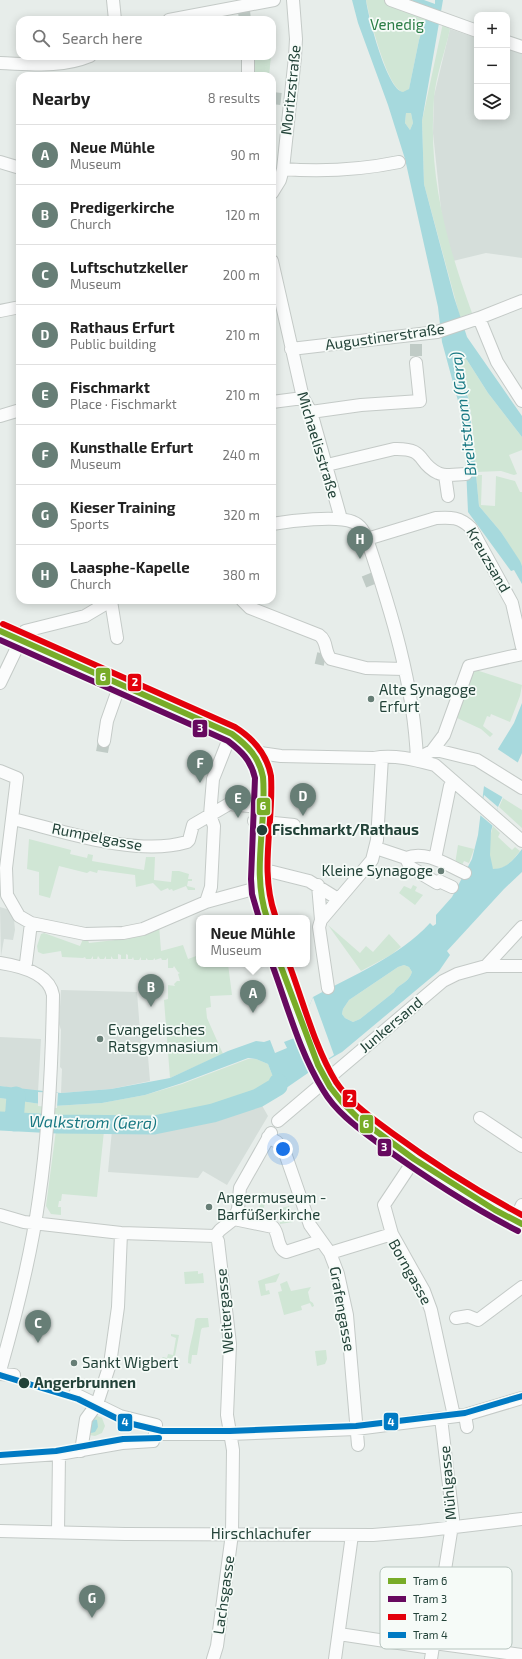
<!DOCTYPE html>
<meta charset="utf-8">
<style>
body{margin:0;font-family:"Exo 2",sans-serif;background:#f6f6f6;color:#222}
.controls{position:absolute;right:12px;top:12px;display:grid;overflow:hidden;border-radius:8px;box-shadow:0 2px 10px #0003}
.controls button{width:36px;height:36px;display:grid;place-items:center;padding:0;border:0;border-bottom:1px solid #e0e0e0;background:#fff;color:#222;font:20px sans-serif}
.you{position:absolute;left:283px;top:1149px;width:14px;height:14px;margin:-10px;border:3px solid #fff;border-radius:50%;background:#1a73e8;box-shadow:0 0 0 6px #1a73e833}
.badge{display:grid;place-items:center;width:26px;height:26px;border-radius:50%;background:#677e76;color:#fff;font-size:13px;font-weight:700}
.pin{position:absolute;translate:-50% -33px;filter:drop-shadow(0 1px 2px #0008)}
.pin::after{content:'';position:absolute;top:21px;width:14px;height:12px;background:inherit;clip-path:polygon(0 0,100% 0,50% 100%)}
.popup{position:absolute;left:196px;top:915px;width:114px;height:52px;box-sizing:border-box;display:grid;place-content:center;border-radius:8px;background:#fff;filter:drop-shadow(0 1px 3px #0005);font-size:13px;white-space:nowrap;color:#767676}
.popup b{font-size:15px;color:#222}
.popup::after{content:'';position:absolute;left:50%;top:100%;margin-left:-8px;border:8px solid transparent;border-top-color:#fff}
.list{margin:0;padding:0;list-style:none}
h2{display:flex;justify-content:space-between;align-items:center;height:52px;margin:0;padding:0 16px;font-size:17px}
h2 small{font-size:13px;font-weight:400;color:#767676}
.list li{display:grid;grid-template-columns:26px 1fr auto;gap:12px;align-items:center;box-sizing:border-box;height:60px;padding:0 16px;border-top:1px solid #e0e0e0}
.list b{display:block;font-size:15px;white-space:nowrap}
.list p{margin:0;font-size:13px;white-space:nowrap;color:#767676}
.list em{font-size:13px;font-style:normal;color:#767676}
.icon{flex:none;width:22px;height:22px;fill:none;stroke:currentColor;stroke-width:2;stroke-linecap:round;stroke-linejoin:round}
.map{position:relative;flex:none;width:522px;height:1659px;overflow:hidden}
.search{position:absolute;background:#fff;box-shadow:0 2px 10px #0003;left:16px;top:16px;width:260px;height:44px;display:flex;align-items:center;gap:10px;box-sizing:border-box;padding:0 14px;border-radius:12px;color:#767676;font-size:15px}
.panel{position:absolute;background:#fff;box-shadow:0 2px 10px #0003;left:16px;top:72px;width:260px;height:532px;border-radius:12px}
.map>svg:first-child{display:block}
.built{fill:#d5deda}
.green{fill:#d0e6d5}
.water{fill:#a6d9dd;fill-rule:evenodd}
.pier{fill:#e7edea}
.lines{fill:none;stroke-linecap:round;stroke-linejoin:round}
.river{stroke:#a6d9dd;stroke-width:19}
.minor-tunnel{stroke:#c0cbc6;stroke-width:12;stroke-dasharray:12 6;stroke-linecap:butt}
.minor-casing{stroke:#c4cac7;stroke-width:14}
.minor{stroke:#fbfcfc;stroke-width:12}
.tram-1-casing{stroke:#f6fbf8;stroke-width:9}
.tram-2-casing{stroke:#f6fbf8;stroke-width:9}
.tram-3-casing{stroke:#f6fbf8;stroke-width:9}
.tram-4-casing{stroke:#f6fbf8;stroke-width:9}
.tram-1{stroke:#78ac28;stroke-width:6}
.tram-2{stroke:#67095f;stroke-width:6}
.tram-3{stroke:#e3000b;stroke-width:6}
.tram-4{stroke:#007ac3;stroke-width:6}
.poi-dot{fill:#677e76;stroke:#f6fbf8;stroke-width:1.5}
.stop-dot{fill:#224238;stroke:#f6fbf8;stroke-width:1.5}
.labels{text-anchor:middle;stroke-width:3.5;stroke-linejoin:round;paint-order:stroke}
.park-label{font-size:15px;fill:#297c44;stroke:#f6fbf8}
.street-label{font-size:15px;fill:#224238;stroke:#f6fbf8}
.poi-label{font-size:15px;fill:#224238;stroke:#f6fbf8;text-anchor:start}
.stop-label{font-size:15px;font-weight:bold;fill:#224238;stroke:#f6fbf8;text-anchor:start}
.water-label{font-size:16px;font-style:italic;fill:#187883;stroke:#f6fbf8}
.key{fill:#f6fbf8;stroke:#b6c4be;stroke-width:1}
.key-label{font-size:11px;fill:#224238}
.line-badge{stroke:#f6fbf8;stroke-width:1.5}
.badge-label{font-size:11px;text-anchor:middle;font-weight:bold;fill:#fff}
</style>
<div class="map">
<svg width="522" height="1659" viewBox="0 0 522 1659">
<rect width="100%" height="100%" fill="#e7edea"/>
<path class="built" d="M450,29L477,38V117H507V49L522,54V258L486,253L453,261L442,219L433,133L434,96Z
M0,907L10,910L14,919L15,930L13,940L4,939L1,956Z
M61,990L137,992L141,1044H147L150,1081L111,1089L61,1093L62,1069L60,1067L61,1030L59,1024Z
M0,1037L41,1039L38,1092L0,1086Z
M260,1102L268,1116L227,1185L203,1171L198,1178L108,1172L112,1130L135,1132L168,1129L205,1120Z"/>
<path class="green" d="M366,0H412L426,18L419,40L409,89C392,111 368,11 366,0Z
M443,23L450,29C445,52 436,75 434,98C428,176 446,241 472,313L460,317L424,184L422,121Z
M253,56H271L269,76H253Z
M406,113H411L413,123L410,130L405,123Z
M461,353L467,360L488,393L522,437V450L509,455L517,474L514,475L501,471L476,472C474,448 473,424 469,401C466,385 456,370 461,353Z
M476,475H482L481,505L495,506L496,476L515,481L520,492H522V566L501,532L479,506Z
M473,669L522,685L520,696L510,722L491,714L490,717L487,716L483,726L493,734L490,737L481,729L455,717Z
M503,798L522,810V828L499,807Z
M493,826L500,833L498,837L512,850L515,847L520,851C512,861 507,869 493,869C487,859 489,837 493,826Z
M29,839L71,850L70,854L87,858L88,854L93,855L92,861L144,870L146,857H155L154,880L171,882L172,871H179L189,874L188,879H192V881H188L187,886L195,888V890H188L186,886L173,891L172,889L169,890L168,888L161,891L153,883L136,887L135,875L98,870L97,873L90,871L87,873L59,866L50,898L39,895V872L27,869Z
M458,845L474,849L469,863L464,861L461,867L455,864Z
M413,885L417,887L415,891L423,895L415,905L399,893L404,886L411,889Z
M159,925L161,951L183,945L188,959L199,955V964H228L232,995L210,996L211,1007L206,1008L207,1018L223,1054L170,1078L164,1000L168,999V985L175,986L174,984L177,981H180L178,974L180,973L178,972L174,966L173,968H168V958L166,960H162L161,958L155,960V958L153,960H148L146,958V960H141V957L139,960H134L133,957L132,959H128V955L126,954V959H121V955L118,954V959H113L111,956V959H106V956L104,959H100L98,956L97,959H93V956L91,959H86L85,957L83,958L62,957L61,951L43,954L38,952L37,946L41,934L44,933L80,946L83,939L88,940L89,943L124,939Z
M328,925L360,953L366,946L373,952L389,934L401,947L391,955L361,971Z
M404,965L409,967L412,972C408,984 399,983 394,992L360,1019L353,1022L345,1018L342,1014L343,1009L349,1000L398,967Z
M248,1059H256L268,1064L273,1077L270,1085C179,1129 97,1122 0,1116V1098L54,1106L102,1103L145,1095L182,1084Z
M56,1130L104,1131L97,1197L62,1194L61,1201H59L58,1207H61V1215L51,1214L46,1206Z
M263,1192L265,1193V1203L260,1223L256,1222Z
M289,1206L293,1222L280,1224L278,1209Z
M198,1271V1274L203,1273L204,1283L185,1284L184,1272Z
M280,1273L276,1282L265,1284L266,1291L269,1290L270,1294L261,1296L258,1281Z
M287,1281L291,1291L311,1287L308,1292L310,1301L313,1303L314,1306L312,1307L310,1303L301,1306L302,1310L284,1315L278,1292L282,1291L280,1284Z
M197,1318H208L209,1327L202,1328L201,1330L197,1355H192L191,1364L188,1363C188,1348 194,1335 195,1320Z
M171,1334L179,1335L174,1361L169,1360L168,1364L158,1362L163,1357L167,1358L168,1354L173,1355L176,1338L171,1336Z
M326,1350L327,1359L325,1364L317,1366L315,1351Z
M93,1414L102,1418L105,1426L102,1433L95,1436L89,1435L87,1431L91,1433L98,1427Z"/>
<path class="water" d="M352,0H366C368,16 387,90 403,92L409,89L419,40L426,18L412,0H424L435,4V0H443L422,121L424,184L454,297L467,337L522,416V437L488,393L467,360L460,353C457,368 464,386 469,400L479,506L501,532L520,561L522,566V584L514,570L511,571L468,512L464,423L442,342L438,307L415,204L405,159L388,105L358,23ZM406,113H411L413,123L410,130L405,123Z
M522,703V753L498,807L491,831L490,855L493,869C507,869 514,859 522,849V872L504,889L447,951L450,955L439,971L342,1052L321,1064L279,1093L260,1102L255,1092L270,1085L273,1077L268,1064L256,1059L248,1058L182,1083L145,1095L102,1103L54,1106L0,1098V1086L61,1093L111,1089L170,1078L228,1051L256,1041L264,1042L270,1040L275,1053L287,1048L284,1042L297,1037L313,997C353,975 399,957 430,923L433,926L436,924V915L452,897L472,859L478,835L484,786L498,749L514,723ZM404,965L409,967L412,972C408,984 399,983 394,992L360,1019L353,1022L345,1018L342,1014L343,1009L349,1000L398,967Z
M93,1419L97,1420L98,1427L95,1432L91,1433L89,1431Z"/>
<path class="pier" d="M496,748L520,764L504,798L482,785Z
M484,795L498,807L493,826L480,815Z
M313,997L334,1055L310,1071L297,1037Z
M38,1092L58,1093L57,1108L38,1106Z"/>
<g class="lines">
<path class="river" d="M0,1121L57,1124L154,1125L213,1113L258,1098L278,1086V1083
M14,1122L16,1096"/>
<path class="minor-tunnel" d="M244,11L245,20
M272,98L281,99
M416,344V363
M364,582L374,578
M316,658L325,660
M102,752L104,741"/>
<g class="minor-casing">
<path id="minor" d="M113,0L115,20
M391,0L477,31
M169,20L274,0
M507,42L522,47
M0,63C31,64 61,68 90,56
M248,76V56
M0,162L20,168
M283,169C323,172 360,170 399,162
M272,193L280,180L283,169L295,57L296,39L293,0
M272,261L303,398L311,412L341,519
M0,311L20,307
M479,318L497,362L522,401
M291,349L437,332L479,318L522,301
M272,402L303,398
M311,412L361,405L420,401L416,363
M0,416L20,410
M327,465L394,449C428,448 416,463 438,473C446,477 457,474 466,474
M445,475L448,496
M272,524C290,521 337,515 353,522C361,525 364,532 367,539C391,611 414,684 417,760
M367,539L436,518C451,517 460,517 471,528L512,603L522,647
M242,600L250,608L319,635C328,641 324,652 331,659L366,668L404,669
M111,601L117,638
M0,634L224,733C247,746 256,755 261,781L256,882L264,918
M0,683L25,631L85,616L112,600
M104,741L107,721L119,687
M432,751L444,735L469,666L522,654
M251,754L253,752L281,756L374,758C394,754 416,760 435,765L522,841
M426,754L432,751H440L477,760L522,788
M0,771L17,778L6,868L7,895L19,916L31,923L85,934L123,933L143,929L206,902L257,888
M13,819C63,831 136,857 187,842L189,840L193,825L229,804L260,807
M254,821L294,825
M376,848L406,858L410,867L437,883L439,881L452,887
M406,858C426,850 447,865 465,873
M435,859L450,786L454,782
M257,870L273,872L309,881L338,899
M318,885L321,920
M206,902L211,887L214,826L210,815L213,779L230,736
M0,963C20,966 49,973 53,995C52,1063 49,1131 39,1198C31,1256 16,1315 0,1371
M283,964L321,1064L332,1084L345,1100L359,1115L416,1157L497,1208L522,1221
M486,966H522
M23,968L26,963L31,923
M328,988L319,927L321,920L372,860L377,840L382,757
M480,1118L522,1146
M278,1121L443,981L457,974L486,966L522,927
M268,1137L277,1142L285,1153L310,1225L330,1253L338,1274L347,1315L358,1445
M0,1215L24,1222L121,1233L215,1236
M516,1218L522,1205
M234,1219L273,1227C280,1235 276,1247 286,1252L320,1241
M392,1234L384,1205L416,1157
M215,1236L220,1230L234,1219L238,1209L240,1188L271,1133
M330,1253L392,1234L424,1291L431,1310L454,1416
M456,1318L468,1316L478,1320L522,1287
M0,1374L14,1375
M75,1394L120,1416L156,1425L155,1434H230L356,1429L465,1415L522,1398
M465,1415L467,1427
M81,1451L86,1419L97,1404L110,1364L118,1307L121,1233
M0,1458L59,1454L122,1443L153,1441L155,1434
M0,1531L125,1534L373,1535L421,1531L522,1519
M58,1532L59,1454
M339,1634L425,1647L434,1643L522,1655
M213,1659L217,1646L232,1534L233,1450L227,1415L230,1344L218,1241L215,1236
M335,1659L352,1535
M431,1659L453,1519L441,1418"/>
</g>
<use href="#minor" class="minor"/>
<g class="tram-1-casing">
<path id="tram-1" d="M0,631L232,734C248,746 259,757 263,777C267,825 251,871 267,918
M280,964L318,1065L330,1087L342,1102L357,1117L414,1159L495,1210L522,1224"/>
</g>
<g class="tram-2-casing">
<path id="tram-2" d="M0,640L228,741C241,751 251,760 255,778L251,879L252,894L259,918
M273,967C288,1008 300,1053 323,1090C337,1114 361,1130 382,1146C425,1177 471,1207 518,1231"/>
</g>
<g class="tram-3-casing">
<path id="tram-3" d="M3,624L235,727C254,739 267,754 271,776C274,823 259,869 275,915
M289,964C303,1001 315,1048 336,1082C350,1103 372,1118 392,1133C433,1163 477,1191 522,1215"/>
</g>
<g class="tram-4-casing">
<path id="tram-4" d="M0,1375L78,1399L124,1422L162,1431H230L356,1426L465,1413L522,1396
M0,1455L56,1451L123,1439L159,1438"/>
</g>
<use href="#tram-1" class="tram-1"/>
<use href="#tram-2" class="tram-2"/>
<use href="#tram-3" class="tram-3"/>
<use href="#tram-4" class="tram-4"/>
</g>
<g class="poi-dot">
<circle cx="371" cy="699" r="4"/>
<circle cx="441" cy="871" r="4"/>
<circle cx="100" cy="1039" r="4"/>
<circle cx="209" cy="1207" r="4"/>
<circle cx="74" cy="1363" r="4"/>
</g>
<g class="stop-dot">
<circle cx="262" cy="830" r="6"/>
<circle cx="24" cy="1383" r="6"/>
</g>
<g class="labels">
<g class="park-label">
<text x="397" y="30">Venedig</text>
</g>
<g class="street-label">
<text transform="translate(291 90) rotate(-84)" y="5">Moritzstraße</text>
<text transform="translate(385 337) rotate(-8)" y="5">Augustinerstraße</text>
<text transform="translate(318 445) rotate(73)" y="5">Michaelisstraße</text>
<text transform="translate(488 560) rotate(60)" y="5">Kreuzsand</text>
<text transform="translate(97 837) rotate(11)" y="5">Rumpelgasse</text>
<text transform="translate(391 1025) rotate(-40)" y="5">Junkersand</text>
<text transform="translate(410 1272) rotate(61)" y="5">Borngasse</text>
<text transform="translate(342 1309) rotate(80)" y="5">Grafengasse</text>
<text transform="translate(225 1311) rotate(-95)" y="5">Weitergasse</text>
<text transform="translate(448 1483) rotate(-95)" y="5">Mühlgasse</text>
<text x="261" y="1539">Hirschlachufer</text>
<text transform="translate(224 1595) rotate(-82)" y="5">Lachsgasse</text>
</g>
<g class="poi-label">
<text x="379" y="695">Alte Synagoge<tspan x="379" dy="17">Erfurt</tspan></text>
<text x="433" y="876" text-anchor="end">Kleine Synagoge</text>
<text x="108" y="1035">Evangelisches<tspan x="108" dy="17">Ratsgymnasium</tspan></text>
<text x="217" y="1203">Angermuseum -<tspan x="217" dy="17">Barfüßerkirche</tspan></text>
<text x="82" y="1368">Sankt Wigbert</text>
</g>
<g class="stop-label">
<text x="272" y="835">Fischmarkt/Rathaus</text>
<text x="34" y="1388">Angerbrunnen</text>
</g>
<g class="water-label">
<text transform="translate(463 414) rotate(-97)" y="6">Breitstrom (Gera)</text>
<text transform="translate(93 1122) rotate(1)" y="6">Walkstrom (Gera)</text>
</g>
</g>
<rect x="380" y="1567" width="132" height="82" rx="6" class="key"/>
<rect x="388" y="1578" width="18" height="6" fill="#78ac28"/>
<rect x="388" y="1596" width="18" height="6" fill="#67095f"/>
<rect x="388" y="1614" width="18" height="6" fill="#e3000b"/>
<rect x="388" y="1632" width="18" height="6" fill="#007ac3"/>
<g class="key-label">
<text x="413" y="1585">Tram 6</text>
<text x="413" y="1603">Tram 3</text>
<text x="413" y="1621">Tram 2</text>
<text x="413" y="1639">Tram 4</text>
</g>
<g class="line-badge">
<rect x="95" y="667" width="16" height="19" rx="4" fill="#78ac28"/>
<rect x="127" y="673" width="15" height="19" rx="4" fill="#e3000b"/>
<rect x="192" y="719" width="16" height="19" rx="4" fill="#67095f"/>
<rect x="256" y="797" width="15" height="19" rx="4" fill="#78ac28"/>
<rect x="342" y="1089" width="15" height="19" rx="4" fill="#e3000b"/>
<rect x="359" y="1114" width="15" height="20" rx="4" fill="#78ac28"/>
<rect x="377" y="1138" width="15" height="19" rx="4" fill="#67095f"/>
<rect x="383" y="1412" width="16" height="19" rx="4" fill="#007ac3"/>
<rect x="117" y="1413" width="16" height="19" rx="4" fill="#007ac3"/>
</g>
<g class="badge-label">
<text x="103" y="681">6</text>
<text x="135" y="686">2</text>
<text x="200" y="732">3</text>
<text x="263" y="810">6</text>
<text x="350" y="1102">2</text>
<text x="366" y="1128">6</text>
<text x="384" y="1151">3</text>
<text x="391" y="1426">4</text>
<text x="125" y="1426">4</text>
</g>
</svg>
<div class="controls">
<button>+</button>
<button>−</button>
<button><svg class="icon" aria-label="layers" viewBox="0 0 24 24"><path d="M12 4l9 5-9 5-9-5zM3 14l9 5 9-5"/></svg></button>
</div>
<div class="you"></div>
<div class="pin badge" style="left:253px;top:1013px">A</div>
<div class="popup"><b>Neue Mühle</b>Museum</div>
<div class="pin badge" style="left:151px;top:1007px">B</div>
<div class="pin badge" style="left:38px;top:1343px">C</div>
<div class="pin badge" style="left:303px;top:816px">D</div>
<div class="pin badge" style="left:238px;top:818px">E</div>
<div class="pin badge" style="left:200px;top:783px">F</div>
<div class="pin badge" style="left:92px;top:1618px">G</div>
<div class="pin badge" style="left:360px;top:559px">H</div>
<div class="search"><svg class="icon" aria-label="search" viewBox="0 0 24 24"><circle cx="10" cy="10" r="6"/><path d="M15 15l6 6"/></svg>Search here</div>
<section class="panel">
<h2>Nearby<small>8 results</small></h2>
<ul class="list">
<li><span class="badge">A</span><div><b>Neue Mühle</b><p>Museum</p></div><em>90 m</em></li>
<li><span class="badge">B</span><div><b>Predigerkirche</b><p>Church</p></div><em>120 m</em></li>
<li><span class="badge">C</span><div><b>Luftschutzkeller</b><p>Museum</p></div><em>200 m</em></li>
<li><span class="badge">D</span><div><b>Rathaus Erfurt</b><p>Public building</p></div><em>210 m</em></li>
<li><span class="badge">E</span><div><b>Fischmarkt</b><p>Place · Fischmarkt</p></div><em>210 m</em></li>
<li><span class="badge">F</span><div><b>Kunsthalle Erfurt</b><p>Museum</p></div><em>240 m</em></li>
<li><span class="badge">G</span><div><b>Kieser Training</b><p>Sports</p></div><em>320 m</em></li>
<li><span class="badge">H</span><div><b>Laasphe-Kapelle</b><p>Church</p></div><em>380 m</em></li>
</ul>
</section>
</div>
